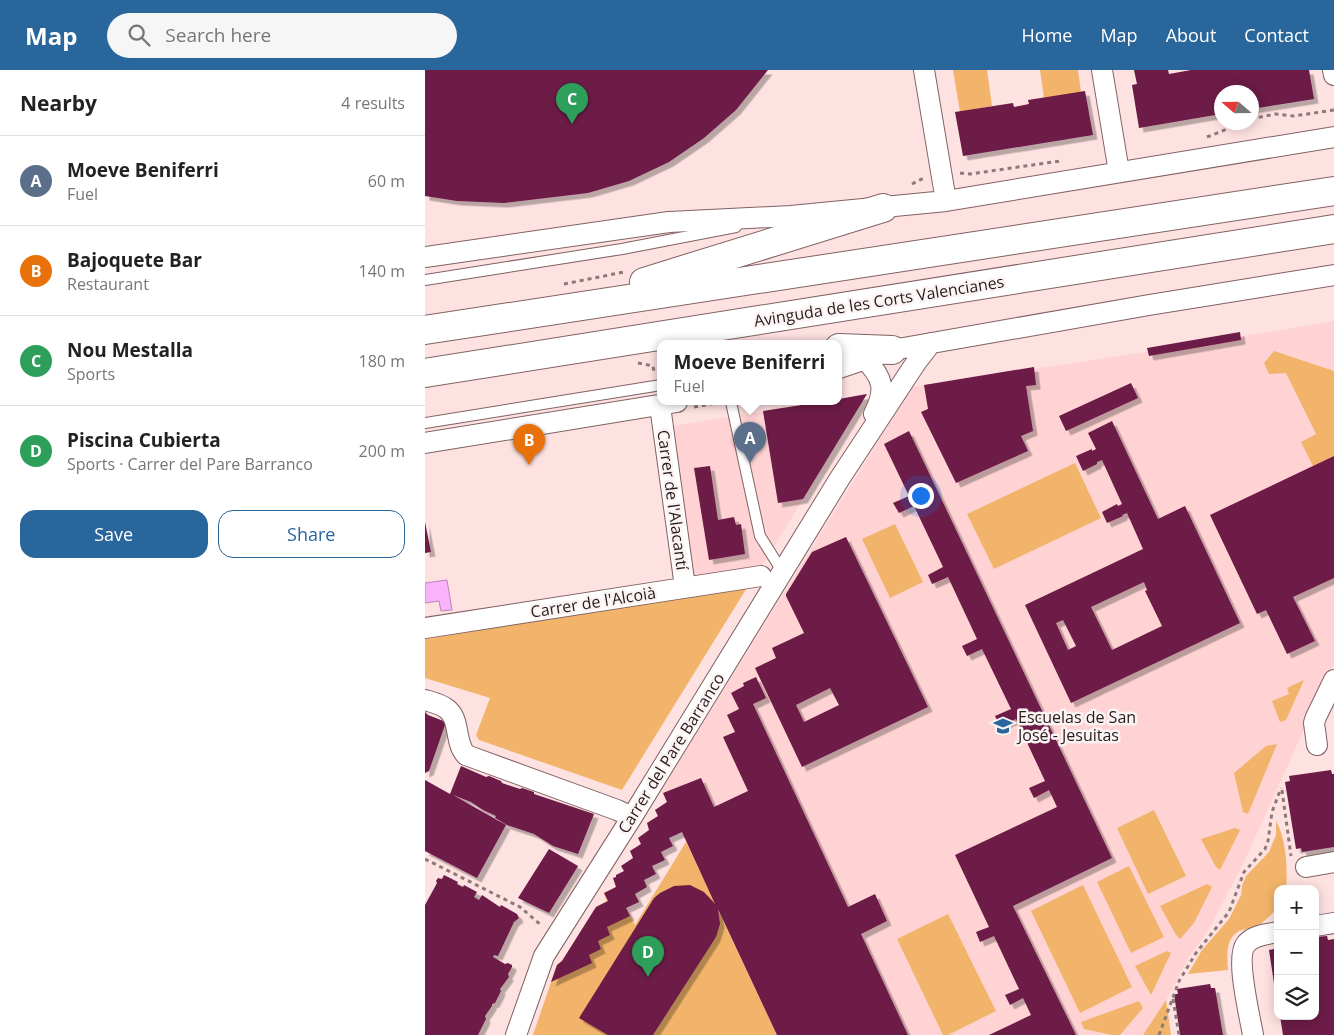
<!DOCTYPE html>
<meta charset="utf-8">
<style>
body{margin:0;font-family:"Open Sans",sans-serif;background:#f6f6f6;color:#222}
.controls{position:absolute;right:15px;bottom:15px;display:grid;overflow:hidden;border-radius:10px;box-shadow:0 2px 12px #0003}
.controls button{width:45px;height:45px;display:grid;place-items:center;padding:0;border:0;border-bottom:1px solid #e0e0e0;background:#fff;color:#222;font:25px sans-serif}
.compass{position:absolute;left:789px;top:15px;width:45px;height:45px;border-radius:50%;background:#fff;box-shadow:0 2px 12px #0003;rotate:290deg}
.you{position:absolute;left:495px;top:425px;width:18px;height:18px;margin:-12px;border:4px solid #fff;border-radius:50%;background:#1a73e8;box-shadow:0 0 0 8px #1a73e833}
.badge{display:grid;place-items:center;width:32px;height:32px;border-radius:50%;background:#28669c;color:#fff;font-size:16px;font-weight:700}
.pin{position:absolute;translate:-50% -41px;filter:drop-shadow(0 1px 2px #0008)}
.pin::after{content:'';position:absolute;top:26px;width:18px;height:15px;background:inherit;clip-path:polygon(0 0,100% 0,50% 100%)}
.popup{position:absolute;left:232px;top:270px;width:185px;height:65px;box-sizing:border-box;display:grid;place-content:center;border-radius:10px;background:#fff;filter:drop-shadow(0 1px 4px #0005);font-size:16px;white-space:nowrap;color:#767676}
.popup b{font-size:19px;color:#222}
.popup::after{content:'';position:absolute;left:50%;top:100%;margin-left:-10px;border:10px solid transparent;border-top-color:#fff}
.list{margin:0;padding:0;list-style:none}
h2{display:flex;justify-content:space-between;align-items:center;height:65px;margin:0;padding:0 20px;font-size:21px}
h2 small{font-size:16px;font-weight:400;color:#767676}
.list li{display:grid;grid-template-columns:32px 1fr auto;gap:15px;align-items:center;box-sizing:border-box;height:90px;padding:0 20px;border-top:1px solid #e0e0e0}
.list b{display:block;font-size:19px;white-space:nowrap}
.list p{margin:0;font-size:16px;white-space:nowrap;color:#767676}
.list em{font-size:16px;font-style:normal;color:#767676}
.actions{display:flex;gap:10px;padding:15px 20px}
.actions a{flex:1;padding:11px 0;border:1px solid #28669c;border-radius:15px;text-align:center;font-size:18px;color:#28669c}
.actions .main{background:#28669c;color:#fff}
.icon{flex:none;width:28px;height:28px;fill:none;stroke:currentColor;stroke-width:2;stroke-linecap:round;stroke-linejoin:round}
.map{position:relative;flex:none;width:909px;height:965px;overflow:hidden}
header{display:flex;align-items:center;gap:30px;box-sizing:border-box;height:70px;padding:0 25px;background:#28669c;color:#fff}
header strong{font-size:24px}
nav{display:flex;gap:28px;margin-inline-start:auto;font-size:18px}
.search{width:350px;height:45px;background:#f6f6f6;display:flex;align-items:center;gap:12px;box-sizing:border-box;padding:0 18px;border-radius:28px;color:#767676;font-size:19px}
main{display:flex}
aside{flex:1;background:#fff}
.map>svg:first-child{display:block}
.built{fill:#ffd3d3}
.green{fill:#f2b46a}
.water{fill:#fab3fb;stroke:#bb85b8}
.building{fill:#6c1a46;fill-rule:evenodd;filter:url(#shadow)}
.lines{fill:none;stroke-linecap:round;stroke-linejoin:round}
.lane-casing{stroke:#816262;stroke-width:12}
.street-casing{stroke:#816262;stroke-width:22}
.primary-casing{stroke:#816262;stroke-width:30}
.path{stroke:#8d7979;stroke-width:3;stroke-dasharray:4 4;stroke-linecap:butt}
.lane{stroke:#fff;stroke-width:10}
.street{stroke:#fff;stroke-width:20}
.primary{stroke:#fff;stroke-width:28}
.labels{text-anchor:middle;stroke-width:5;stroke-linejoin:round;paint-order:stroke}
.street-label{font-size:16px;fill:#271b1b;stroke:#fcf4f4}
.poi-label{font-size:16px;fill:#271b1b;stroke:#fcf4f4;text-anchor:start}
</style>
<header>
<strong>Map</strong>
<div class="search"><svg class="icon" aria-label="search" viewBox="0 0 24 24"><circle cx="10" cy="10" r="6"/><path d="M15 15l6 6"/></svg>Search here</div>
<nav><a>Home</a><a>Map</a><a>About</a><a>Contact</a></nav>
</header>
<main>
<aside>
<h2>Nearby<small>4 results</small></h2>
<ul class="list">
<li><span class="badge" style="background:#5c6f8a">A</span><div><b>Moeve Beniferri</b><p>Fuel</p></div><em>60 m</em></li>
<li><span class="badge" style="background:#e8710a">B</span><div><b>Bajoquete Bar</b><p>Restaurant</p></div><em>140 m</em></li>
<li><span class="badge" style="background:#2e9e5b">C</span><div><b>Nou Mestalla</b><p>Sports</p></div><em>180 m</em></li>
<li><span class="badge" style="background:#2e9e5b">D</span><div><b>Piscina Cubierta</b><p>Sports · Carrer del Pare Barranco</p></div><em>200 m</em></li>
</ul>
<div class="actions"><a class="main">Save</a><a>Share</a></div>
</aside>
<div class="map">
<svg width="909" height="965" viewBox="0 0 909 965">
<defs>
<filter id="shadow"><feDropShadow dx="4.5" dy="4.5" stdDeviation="0" flood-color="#0004"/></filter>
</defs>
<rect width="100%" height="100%" fill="#fee1e1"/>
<path class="built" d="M909,251V593L819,792L783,861L765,885L741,930L718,965H108L132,895L137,891L171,837L182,831L179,823L201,837L210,855L261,772L236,720L487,317L741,279Z
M442,324L336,498L268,509L243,357L396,332H414V329Z"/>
<path class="green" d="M528,0H562L567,36L535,42Z
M615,0H653L656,22L619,28Z
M849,281L909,301V386L888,396L876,372L891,364L861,303L844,304L839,293Z
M650,393L676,448L569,499L542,444Z
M470,454L498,512L465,528L437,469Z
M323,516L197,720L54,670L51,665L65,628L0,608V569Z
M879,610L861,650L855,652L847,631L864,624L862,618Z
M852,674L823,744L818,742L809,703L841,676Z
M729,740L761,806L723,824L692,758Z
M851,751C861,768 863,799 861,819H853V837C847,844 838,854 829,857C825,859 819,859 814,861C800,869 802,886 803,900L763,904L777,880L804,849L816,825L817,816L821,806L844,782L851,765Z
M810,758L815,760L795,800L791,797L776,769Z
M261,772L352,965H108L132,895L137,891L171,837L182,831L179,823L191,817L210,855Z
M704,796L739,867L706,883L672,812Z
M782,814L787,817L769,853L755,869L751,865L735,836Z
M658,815L707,917L655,943L606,841Z
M523,844L571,941L523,965H518L472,869Z
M742,881L746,883L726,925L710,896Z
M741,930L746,965H718Z
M714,931L718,938L695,965H687L659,959L656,952Z"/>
<path class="water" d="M22,510L27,540L16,541L14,531L0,533V513Z"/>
<path class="building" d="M0,0H343L311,40L279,68L244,92L204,111L163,123L79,133L32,131L0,126Z
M709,0H743L744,4L766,0H884L889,29L826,39V22H796V44L714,58L707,15L712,14Z
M660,21L668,65L538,86L530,42L588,33L589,37L604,34L603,30Z
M815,262L816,270L724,286L722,278Z
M609,297L611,315L601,316L608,361L596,366L603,381L531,413L496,342L503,339L499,315Z
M706,313L713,328L641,361L634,346Z
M442,324L378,429L353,433L338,341L396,332H414V329Z
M687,351L733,449L760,436L815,553L646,633L600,535L718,479L702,443L697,445L698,446L682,453L677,442L692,434L693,436L697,434L677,390L672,392V394L658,401L651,386L667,379V381L671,379L663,363ZM719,512L722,520L720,521L737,556L687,580L666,537ZM638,550L651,576L643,580L631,553Z
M484,361L687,788L588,836L651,965H564L606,945L598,928L585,935L580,925L594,919L569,866L555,872L551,862L564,857L530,785L632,737L624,720L609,728L604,718L620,711L591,649L575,656L570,646L586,639L557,579L542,586L537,576L552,569L523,507L507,514L503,505L518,497L489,436L474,443L468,433L484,426L459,374Z
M909,386V508L868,527L890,571L862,584L841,540L832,544L785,445Z
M285,396L293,450L309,447L311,455L316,454L320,484L284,490L269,398Z
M0,452L6,482L0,483Z
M421,467L503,637L377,697L330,598L351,588L347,578L379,563L361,526V524L387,482ZM405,618L414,635L379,652L371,635Z
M331,607L341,628L328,634L423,837L450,824L462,851L436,864L483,965H352L293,839L295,854L291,867L228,965H183L154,948L229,828L235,823L249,816L265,815L279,822L290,834L257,762L244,768L248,776L236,782L240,790L227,796L231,804L219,810L222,817L210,824L214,832L201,838L205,846L182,857L185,865L173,871L176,879L164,885L167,893L126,912L132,895L137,891L171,837L183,831L179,823L191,817L188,808L191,807V805L199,801L196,796L208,788L205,781L216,774L213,768L224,760L222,753L233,746L230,740L242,732L238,723L276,708L289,737L323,721L298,667L310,662L302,645L314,639L306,623L319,616L318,613Z
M0,642L3,645L21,652L4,701L0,703Z
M36,696L61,707L64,706L76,711L77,713L95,719L97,718L109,722V724L169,744L153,784L128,776L109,764L82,755L70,748L71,746L58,740L46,732L28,725L81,755L52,808L0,781V710L25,724Z
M906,700L907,704H909V777L877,782L876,778L871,779L860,712L865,711L864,706Z
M124,779L153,796L124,843L93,828Z
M19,805L33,812L32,814L38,817L39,815L52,822L49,827L54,830L57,825L75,837L76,835L92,844L94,848L89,852L73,886L69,885L68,887L80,894L83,893L87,895V897L83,904L84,907L75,919L76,921L70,933L67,934V936L60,946L61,949L53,965H0V835L12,813L11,811L13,808L17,809Z
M902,866L903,870L909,869V965H858L855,946H890V867Z
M849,879H853V913H849L844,880Z
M785,914L786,918H790L798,965H755L749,924H753L752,919Z"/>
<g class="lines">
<g class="lane-casing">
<path id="lane" d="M0,210L197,179L311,157
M306,332L335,466L357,501
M0,353L236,315"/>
</g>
<g class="street-casing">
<path id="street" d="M499,0L521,131
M677,0L694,102
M908,0L909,5
M0,187L244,152L366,146L521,131L909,67
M439,289C459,307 461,321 449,344
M414,298L467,280L724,235L909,205
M236,343L260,517
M0,373L252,332
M0,558L336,506
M0,630C7,632 16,634 22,639C36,650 29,672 41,685L192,740L207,747
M892,675L889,653L891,647L909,610
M881,797L909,792
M890,856L909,853
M91,965L119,886L207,747L415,408L492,291L506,273
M828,965C825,947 810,887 821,874C828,865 842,864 853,862"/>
</g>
<g class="primary-casing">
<path id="primary" d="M219,212L458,138
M0,260L909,121
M414,278L467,280
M0,303L909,159"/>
</g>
<path class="path" d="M826,49L850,44L869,46L909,40
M782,67L820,52
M535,103L545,104L635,91
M487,114L499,108
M139,214L199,202
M213,293L228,296L229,302
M269,337L292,333
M857,720L866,786
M0,789L95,837L116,855
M748,929L754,965
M734,965L754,911L771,883L804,842L819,802L840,779L843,771L847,742L856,718"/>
<use href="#lane" class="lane"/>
<use href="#street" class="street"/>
<use href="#primary" class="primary"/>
</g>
<defs>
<g id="school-bare" transform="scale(1.5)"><path d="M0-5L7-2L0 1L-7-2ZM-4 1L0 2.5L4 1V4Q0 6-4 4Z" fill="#28669c" stroke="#fcf4f4" stroke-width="2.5" paint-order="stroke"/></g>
</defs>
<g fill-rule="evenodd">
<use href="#school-bare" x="578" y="656"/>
</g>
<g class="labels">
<g class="street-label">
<text transform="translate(454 231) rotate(-9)" y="6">Avinguda de les Corts Valencianes</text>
<text transform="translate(248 430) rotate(82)" y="6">Carrer de l'Alacantí</text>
<text transform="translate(168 532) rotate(-9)" y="6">Carrer de l'Alcoià</text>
<text transform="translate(246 683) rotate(-58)" y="6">Carrer del Pare Barranco</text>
</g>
<g class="poi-label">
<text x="593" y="653">Escuelas de San<tspan x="593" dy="18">José - Jesuitas</tspan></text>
</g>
</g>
</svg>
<div class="controls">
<button>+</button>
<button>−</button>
<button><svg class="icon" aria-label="layers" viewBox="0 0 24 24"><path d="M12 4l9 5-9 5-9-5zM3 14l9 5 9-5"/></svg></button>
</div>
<svg class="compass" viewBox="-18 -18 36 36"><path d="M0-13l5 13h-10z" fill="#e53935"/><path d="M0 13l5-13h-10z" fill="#767676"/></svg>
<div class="you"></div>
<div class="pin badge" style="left:325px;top:393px;background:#5c6f8a">A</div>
<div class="popup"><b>Moeve Beniferri</b>Fuel</div>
<div class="pin badge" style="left:104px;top:395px;background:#e8710a">B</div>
<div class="pin badge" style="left:147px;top:54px;background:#2e9e5b">C</div>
<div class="pin badge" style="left:223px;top:907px;background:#2e9e5b">D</div>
</div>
</main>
